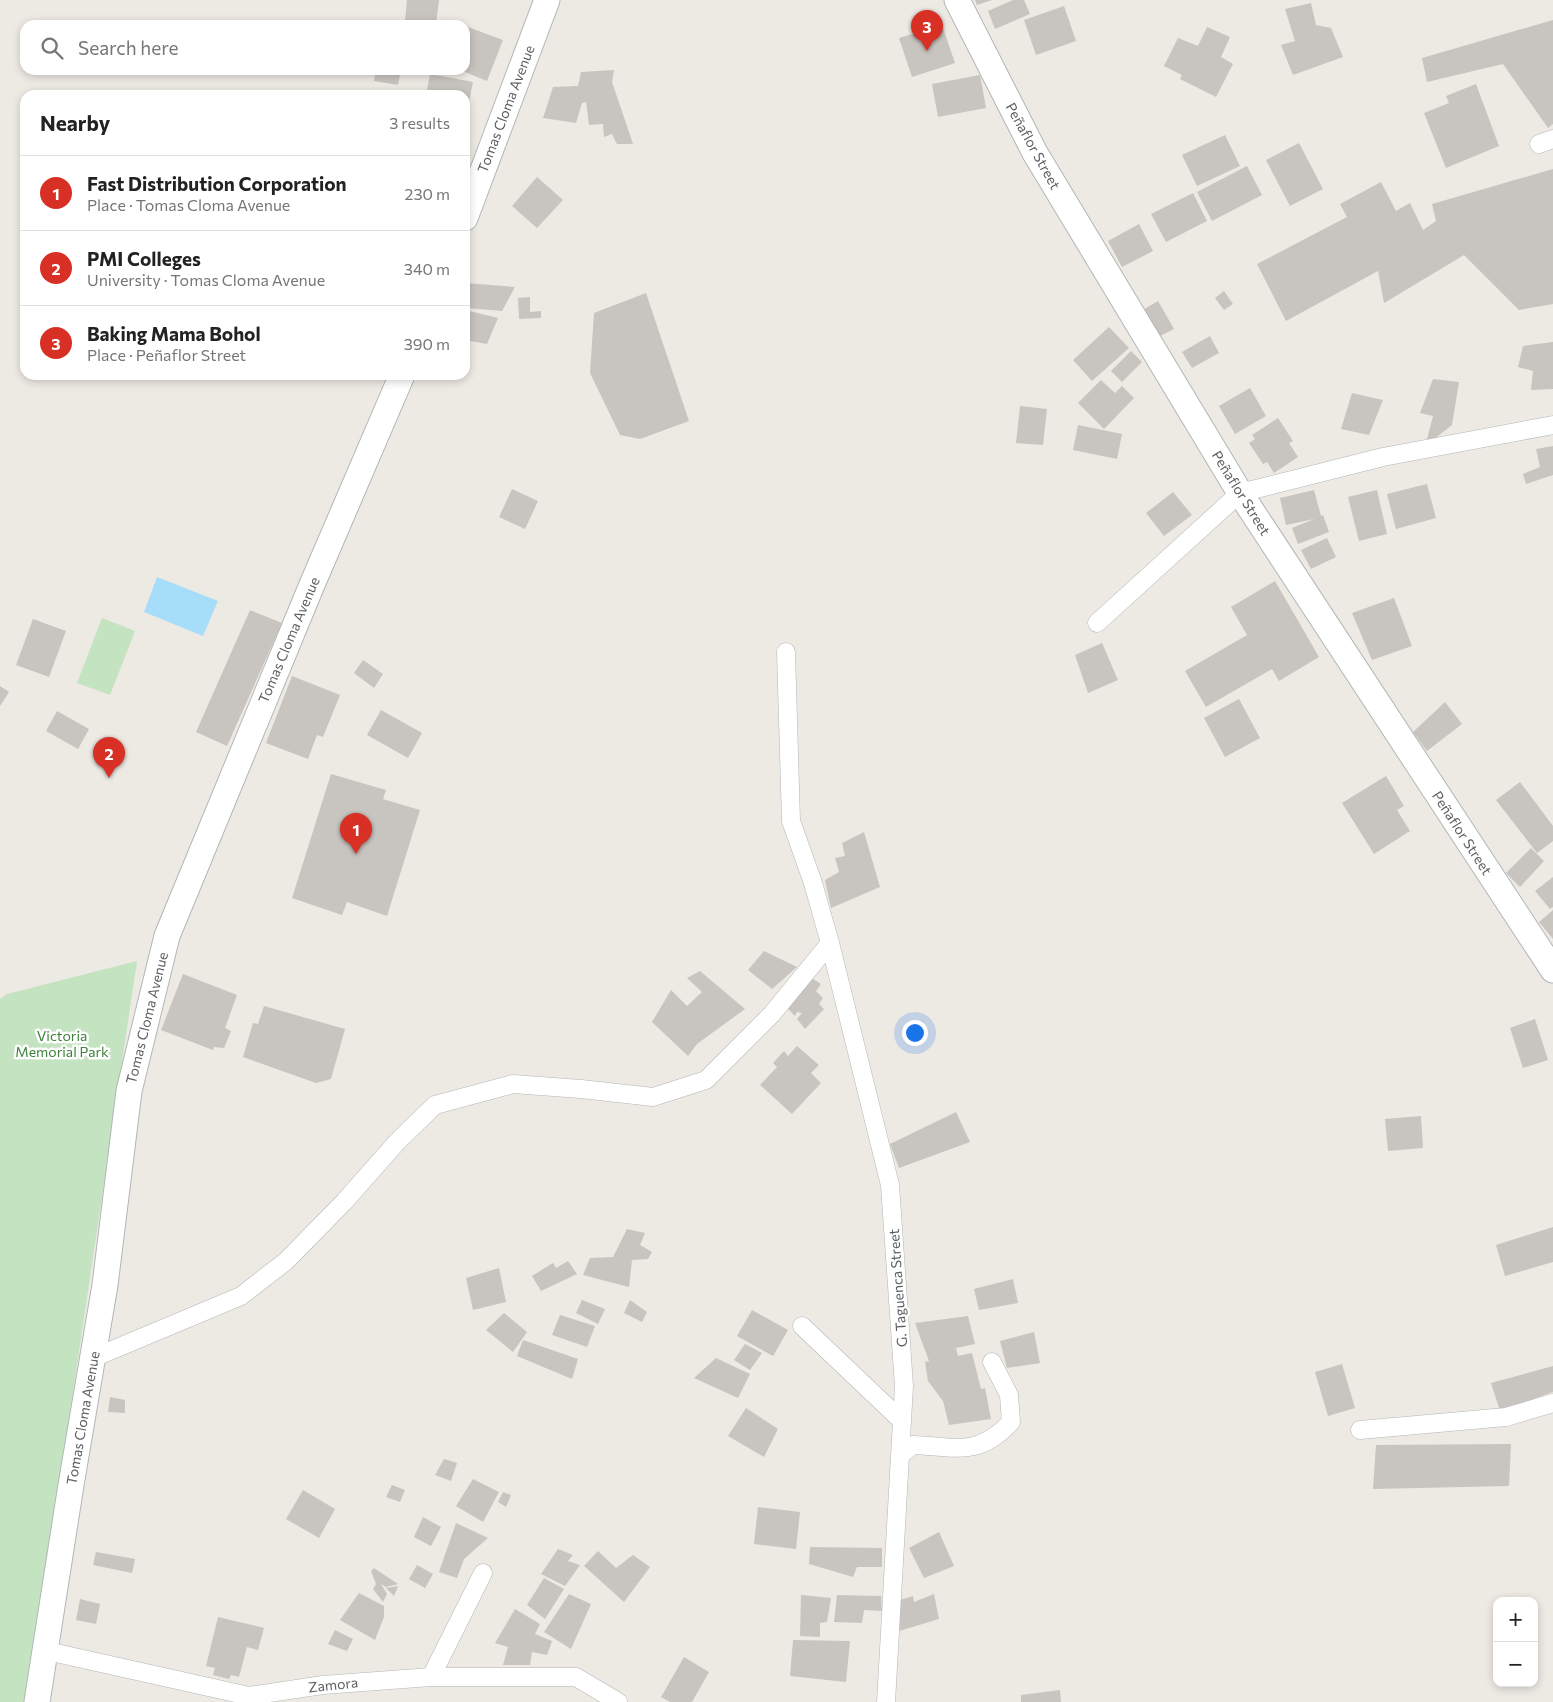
<!DOCTYPE html>
<meta charset="utf-8">
<style>
body{margin:0;font-family:Commissioner,sans-serif;background:#f6f6f6;color:#222}
.controls{position:absolute;right:15px;bottom:15px;display:grid;overflow:hidden;border-radius:10px;box-shadow:0 2px 8px #0003}
.controls button{width:45px;height:45px;display:grid;place-items:center;padding:0;border:0;border-bottom:1px solid #e0e0e0;background:#fff;color:#222;font:25px sans-serif}
.you{position:absolute;left:914px;top:1032px;width:18px;height:18px;margin:-12px;border:4px solid #fff;border-radius:50%;background:#1a73e8;box-shadow:0 0 0 8px #1a73e833}
.badge{display:grid;place-items:center;width:32px;height:32px;border-radius:50%;background:#d93025;color:#fff;font-size:16px;font-weight:700}
.pin{position:absolute;translate:-50% -41px;filter:drop-shadow(0 1px 2px #0008)}
.pin::after{content:'';position:absolute;top:26px;width:18px;height:15px;background:inherit;clip-path:polygon(0 0,100% 0,50% 100%)}
.list{margin:0;padding:0;list-style:none}
h2{display:flex;justify-content:space-between;align-items:center;height:65px;margin:0;padding:0 20px;font-size:21px}
h2 small{font-size:16px;font-weight:400;color:#767676}
.list li{display:grid;grid-template-columns:32px 1fr auto;gap:15px;align-items:center;box-sizing:border-box;height:75px;padding:0 20px;border-top:1px solid #e0e0e0}
.list b{display:block;font-size:19px;white-space:nowrap}
.list p{margin:0;font-size:16px;white-space:nowrap;color:#767676}
.list em{font-size:16px;font-style:normal;color:#767676}
.icon{flex:none;width:28px;height:28px;fill:none;stroke:currentColor;stroke-width:2;stroke-linecap:round;stroke-linejoin:round}
.map{position:relative;flex:none;width:1553px;height:1702px;overflow:hidden}
.search{position:absolute;background:#fff;box-shadow:0 2px 8px #0003;left:20px;top:20px;width:450px;height:55px;display:flex;align-items:center;gap:12px;box-sizing:border-box;padding:0 18px;border-radius:15px;color:#767676;font-size:19px}
.panel{position:absolute;background:#fff;box-shadow:0 2px 8px #0003;left:20px;top:90px;width:450px;height:290px;border-radius:15px}
.map>svg:first-child{display:block}
.green{fill:#c4e3c0}
.water{fill:#a6defa}
.building{fill:#c8c4bf}
.lines{fill:none;stroke-linecap:round;stroke-linejoin:round}
.minor-casing{stroke:#b3b6b9;stroke-width:19}
.secondary-casing{stroke:#b2b6b9;stroke-width:27}
.minor{stroke:#fff;stroke-width:18}
.secondary{stroke:#fff;stroke-width:25}
.labels{text-anchor:middle;stroke-width:5;stroke-linejoin:round;paint-order:stroke}
.street-label{font-size:14px;fill:#5b5f62;stroke:#fff}
.park-label{font-size:14px;fill:#3e823a;stroke:#fff}
</style>
<div class="map">
<svg width="1553" height="1702" viewBox="0 0 1553 1702">
<rect width="100%" height="100%" fill="#ede9e3"/>
<path class="green" d="M102,618L135,631L110,695L77,683Z
M137,961L27,1702H0V999L7,994Z"/>
<path class="water" d="M157,577L218,601L203,636L144,612Z"/>
<path class="building" d="M407,0H439L436,24L405,21Z
M975,0H992L977,5Z
M1013,0H1024L1030,14L995,29L988,11Z
M1311,3L1316,25L1331,28L1343,57L1293,75L1281,45L1295,41L1285,9Z
M1064,6L1076,41L1036,55L1024,20Z
M1553,20V124L1548,128L1503,64L1427,82L1422,58Z
M942,25L955,63L912,77L899,38Z
M465,26L503,40L487,81L460,70H465Z
M1207,27L1230,37L1221,57L1233,64L1216,97L1180,79L1182,75L1164,66L1178,38L1198,46Z
M376,70H401L398,85L374,81Z
M614,70L612,82L633,144H617L612,134L604,137L603,124L589,125L586,102L582,103L576,123L543,118L553,87L578,86L581,72Z
M430,74L473,82L466,117L465,95H426Z
M980,75L986,108L938,117L932,84Z
M1476,84L1499,146L1446,168L1424,113L1449,103L1446,96Z
M1225,135L1240,166L1197,186L1182,155Z
M1299,143L1323,189L1290,206L1266,160Z
M1247,166L1262,195L1212,221L1197,192Z
M1553,169V304L1519,310L1464,255L1384,303L1378,271L1286,321L1257,264L1347,217L1340,204L1381,182L1396,211L1410,203L1423,230L1436,221L1432,204Z
M537,177L563,200L537,228L512,206Z
M1193,193L1207,221L1166,242L1151,214Z
M1139,224L1153,251L1122,267L1108,241Z
M465,283L515,287L502,311L467,308Z
M1224,291L1233,304L1224,310L1215,298Z
M646,293L689,421L640,439L620,435L590,373L594,313Z
M530,297V312L541,311V318L519,319L518,298Z
M1158,301L1174,329L1158,337L1143,310Z
M465,310L498,318L487,344L465,340Z
M1109,327L1129,348L1092,381L1073,360Z
M1210,336L1219,353L1192,368L1182,352Z
M1553,342V389L1531,390L1533,371L1518,367L1523,346Z
M1131,351L1142,362L1122,382L1111,371Z
M1433,379L1459,382L1452,425L1433,440L1427,439L1433,416L1420,413Z
M1101,380L1115,393L1122,386L1134,398L1104,429L1078,403Z
M1250,388L1266,416L1235,434L1219,406Z
M1352,393L1383,400L1369,435L1341,429Z
M1020,406L1047,409L1043,445L1016,443Z
M1278,418L1293,441L1289,443L1298,457L1274,473L1267,462L1263,464L1249,443L1255,439L1252,435Z
M1078,425L1122,434L1117,459L1073,450Z
M1553,446V475L1526,484L1523,474L1540,467L1536,449Z
M1427,484L1436,518L1396,529L1387,494Z
M512,489L538,501L525,529L499,517Z
M1314,490L1321,516L1323,515L1329,532L1298,544L1292,528L1314,519L1286,525L1280,498Z
M1377,490L1387,534L1359,541L1348,497Z
M1173,492L1192,515L1164,536L1146,513Z
M1327,538L1336,557L1311,569L1301,550Z
M1275,581L1319,657L1279,681L1272,669L1206,707L1185,671L1247,635L1231,607Z
M1394,598L1412,646L1372,660L1352,613Z
M250,610L282,623L227,746L196,732Z
M33,619L66,631L49,677L16,665Z
M1102,643L1118,680L1088,693L1075,655Z
M363,660L383,674L374,688L354,673Z
M292,676L340,695L323,737L317,735L308,759L266,743Z
M0,686L9,692L0,706Z
M1239,699L1260,738L1225,757L1204,718Z
M1445,702L1462,724L1427,751L1413,732Z
M381,710L422,733L408,758L367,735Z
M57,711L89,729L78,749L46,731Z
M331,774L386,790L383,799L420,810L387,916L347,902L342,915L292,898Z
M1386,776L1404,806L1397,810L1410,831L1374,854L1342,803Z
M1520,782L1553,826V841L1537,853L1496,800Z
M864,832L880,887L831,908L825,880L839,872L835,858L845,856L842,843Z
M1531,848L1544,861L1520,887L1506,873Z
M1553,877V907L1550,909L1535,891Z
M1553,910V939L1539,922Z
M764,951L797,967L772,989L748,970Z
M700,971L745,1009L697,1044L688,1056L652,1022L671,990L687,1006L702,992L687,978Z
M183,974L237,995L225,1028L231,1031L224,1048L214,1047L213,1050L161,1030Z
M810,977L821,984L816,991L823,998L819,1004L824,1009L805,1029L797,1019L802,1013L797,1012L795,1016L786,1007Z
M264,1006L345,1029L331,1079L316,1083L243,1057L253,1023L258,1024Z
M1535,1019L1548,1060L1523,1068L1510,1028Z
M797,1046L819,1065L811,1073L821,1083L792,1114L760,1085L777,1067L773,1063L784,1051L788,1056Z
M956,1112L970,1142L899,1168L890,1144Z
M1421,1116L1423,1148L1388,1151L1385,1119Z
M1553,1227V1262L1505,1276L1496,1245Z
M627,1229L645,1233L640,1245L652,1252L648,1259L632,1260L629,1287L583,1275L590,1258L613,1257Z
M568,1261L577,1274L541,1291L532,1276L553,1263L556,1268Z
M499,1268L506,1302L473,1310L466,1278Z
M1013,1279L1018,1303L979,1310L974,1289Z
M582,1300L605,1309L598,1324L576,1313Z
M630,1300L647,1312L642,1322L624,1313Z
M752,1310L788,1330L773,1356L737,1336Z
M504,1313L527,1332L513,1352L486,1330Z
M560,1315L595,1326L587,1347L552,1335Z
M968,1316L975,1344L956,1348L958,1356L972,1353L981,1389L985,1388L991,1419L949,1425L943,1401L928,1381L925,1362L929,1361L915,1323Z
M1034,1332L1040,1363L1007,1368L1000,1341Z
M523,1340L578,1359L572,1379L517,1356Z
M745,1344L762,1353L750,1370L734,1360Z
M716,1358L750,1374L738,1398L694,1378Z
M1342,1364L1355,1408L1328,1416L1315,1372Z
M1553,1366V1392L1500,1411L1491,1383Z
M110,1397L125,1400V1413L108,1412Z
M746,1408L778,1429L764,1457L728,1436Z
M1511,1444L1509,1486L1373,1489L1376,1445Z
M444,1459L457,1463L451,1481L435,1475Z
M473,1479L499,1492L483,1522L456,1506Z
M392,1485L405,1490L400,1502L386,1497Z
M303,1490L335,1509L319,1538L286,1519Z
M503,1492L511,1495L506,1507L498,1502Z
M758,1507L800,1512L796,1549L754,1544Z
M423,1517L441,1527L431,1546L414,1537Z
M456,1523L488,1538L464,1559L457,1578L439,1572Z
M939,1532L954,1566L924,1578L909,1548Z
M810,1547L882,1548V1567H857L853,1577L809,1564Z
M558,1549L573,1555L568,1561L580,1565L565,1586L541,1574Z
M598,1551L616,1568L633,1555L650,1567L624,1602L584,1566Z
M96,1552L135,1559L132,1573L93,1565Z
M417,1565L433,1574L425,1588L409,1579Z
M374,1568L398,1584L386,1587L381,1584L387,1594L383,1602L373,1589L376,1584L371,1571Z
M544,1578L564,1589L545,1619L527,1605Z
M398,1586L394,1596L386,1588Z
M359,1593L384,1606V1617L375,1640L340,1620Z
M569,1594L591,1604L571,1649L544,1632Z
M934,1594L939,1619L899,1631L900,1600L913,1596L914,1602Z
M801,1595L831,1598L827,1622L820,1623V1637L800,1636Z
M837,1595L881,1596L882,1611L864,1610L862,1623L834,1622Z
M80,1599L100,1604L96,1624L76,1620Z
M515,1609L540,1624L535,1634L552,1641L547,1655L532,1652L530,1665H503L508,1647L495,1643Z
M218,1617L264,1628L258,1650L247,1647L239,1677L231,1675L229,1679L213,1675L215,1668L206,1666Z
M335,1630L353,1639L347,1651L328,1644Z
M793,1640L850,1641L846,1682L790,1676Z
M684,1657L709,1672L692,1702H670L661,1697Z
M1060,1690L1061,1702H1021V1695Z"/>
<g class="lines">
<g class="minor-casing">
<path id="minor" d="M1539,144L1553,139
M1097,623L1240,493L1383,457L1553,425
M786,652L791,821L813,883L830,943L890,1185L904,1386L886,1702
M802,1326L902,1421
M93,1358L241,1296L286,1261L344,1202L397,1142L435,1105L513,1084L581,1089L653,1097L706,1080L772,1014L830,943
M1360,1430L1506,1417L1553,1403
M900,1455L913,1445C958,1447 978,1457 1011,1422L1009,1395L992,1362
M47,1651L249,1696L323,1685L431,1677H576L618,1702
M431,1677L483,1573"/>
</g>
<g class="secondary-casing">
<path id="secondary" d="M957,0L1035,153L1240,493L1553,970
M465,218L547,0
M37,1702L71,1485L105,1285L129,1091L167,936L311,587L402,375"/>
</g>
<use href="#minor" class="minor"/>
<use href="#secondary" class="secondary"/>
</g>
<g class="labels">
<g class="street-label">
<text transform="translate(506 109) rotate(-69)" y="5">Tomas Cloma Avenue</text>
<text transform="translate(1033 146) rotate(61)" y="5">Peñaflor Street</text>
<text transform="translate(1241 493) rotate(58)" y="5">Peñaflor Street</text>
<text transform="translate(289 640) rotate(-67)" y="5">Tomas Cloma Avenue</text>
<text transform="translate(1462 833) rotate(57)" y="5">Peñaflor Street</text>
<text transform="translate(147 1018) rotate(-76)" y="5">Tomas Cloma Avenue</text>
<text transform="translate(898 1288) rotate(-94)" y="5">G. Taguenca Street</text>
<text transform="translate(83 1418) rotate(-80)" y="5">Tomas Cloma Avenue</text>
<text transform="translate(333 1685) rotate(-6)" y="5">Zamora</text>
</g>
<g class="park-label">
<text x="62" y="1041">Victoria<tspan x="62" dy="16">Memorial Park</tspan></text>
</g>
</g>
</svg>
<div class="controls">
<button>+</button>
<button>−</button>
</div>
<div class="you"></div>
<div class="pin badge" style="left:356px;top:854px">1</div>
<div class="pin badge" style="left:109px;top:778px">2</div>
<div class="pin badge" style="left:927px;top:51px">3</div>
<div class="search"><svg class="icon" aria-label="search" viewBox="0 0 24 24"><circle cx="10" cy="10" r="6"/><path d="M15 15l6 6"/></svg>Search here</div>
<section class="panel">
<h2>Nearby<small>3 results</small></h2>
<ul class="list">
<li><span class="badge">1</span><div><b>Fast Distribution Corporation</b><p>Place · Tomas Cloma Avenue</p></div><em>230 m</em></li>
<li><span class="badge">2</span><div><b>PMI Colleges</b><p>University · Tomas Cloma Avenue</p></div><em>340 m</em></li>
<li><span class="badge">3</span><div><b>Baking Mama Bohol</b><p>Place · Peñaflor Street</p></div><em>390 m</em></li>
</ul>
</section>
</div>
